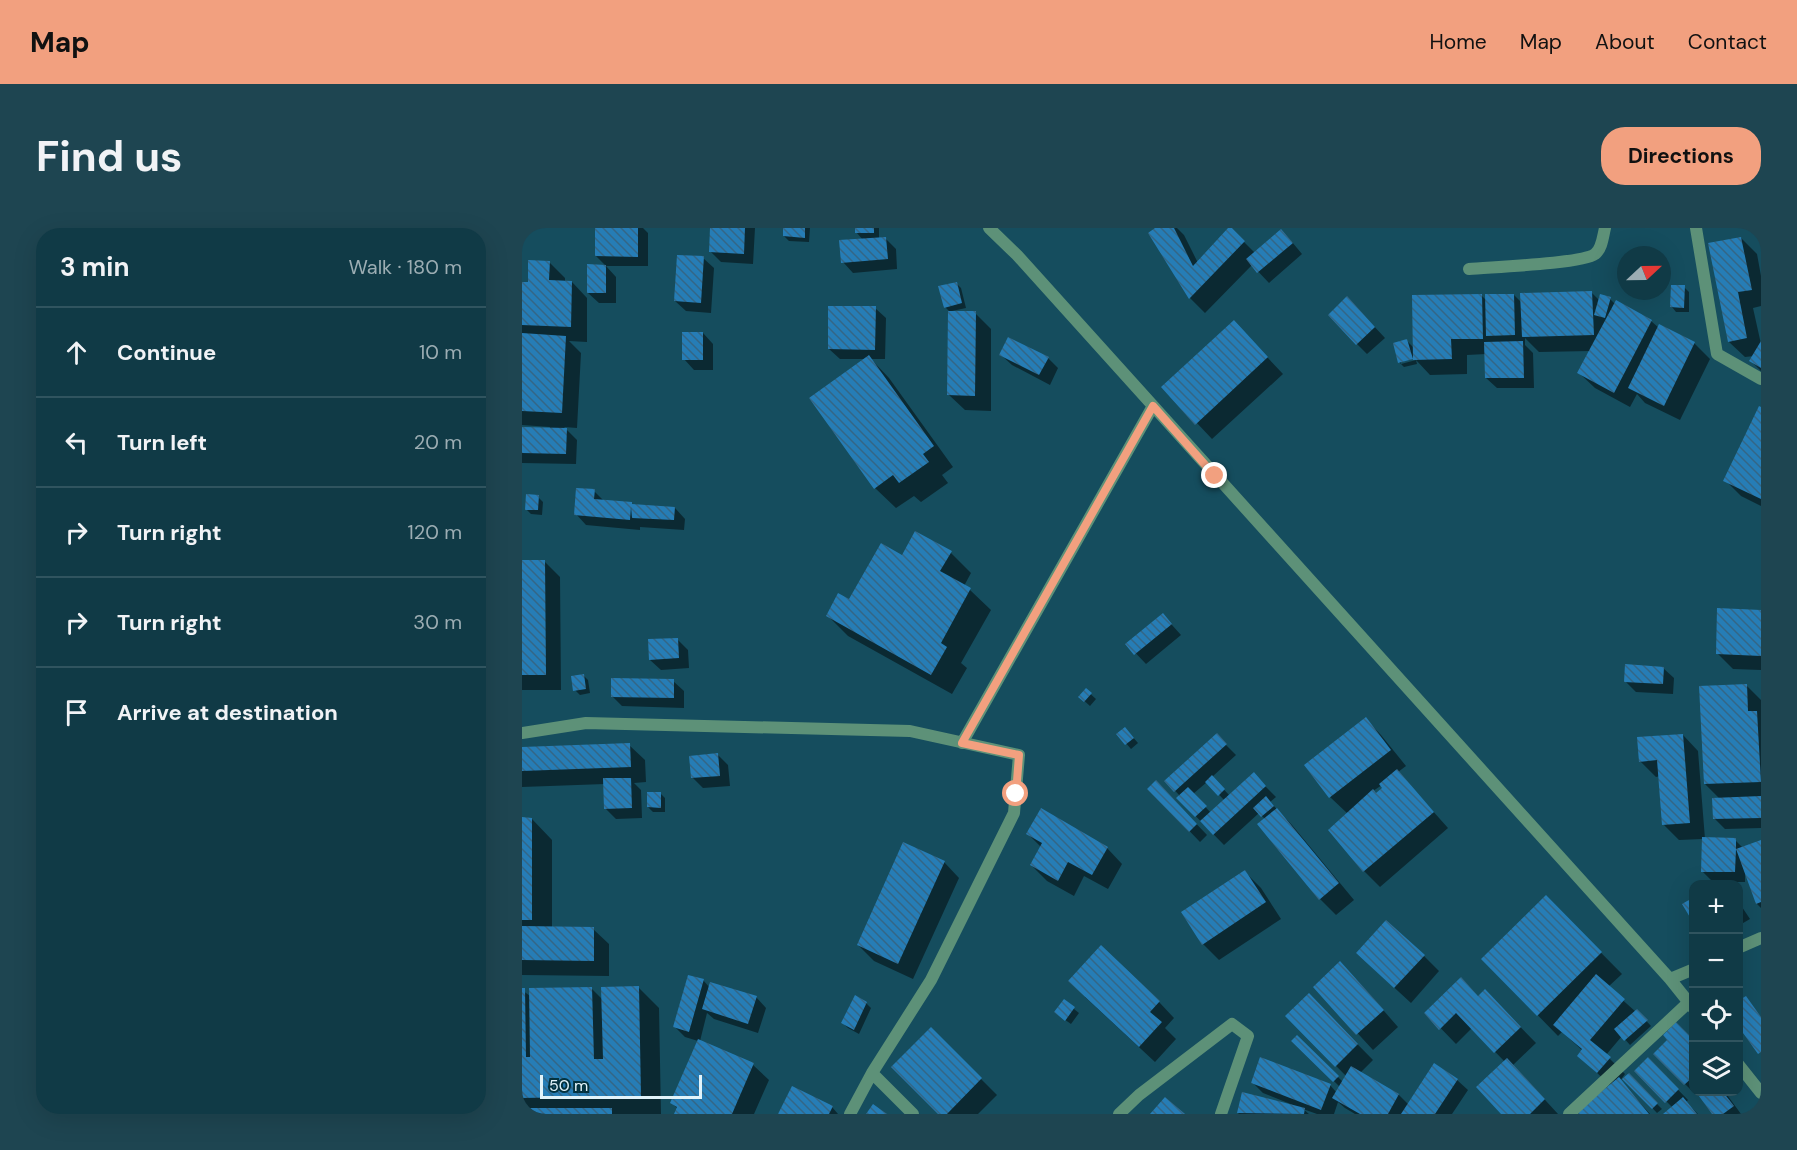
<!DOCTYPE html>
<meta charset="utf-8">
<style>
body{margin:0;font-family:"DM Sans",sans-serif;background:#1e4551;color:#f1f3f6}
.controls{position:absolute;right:18px;bottom:18px;display:grid;overflow:hidden;border-radius:12px;box-shadow:0 6px 24px #0002}
.controls button{width:54px;height:54px;display:grid;place-items:center;padding:0;border:0;border-bottom:2px solid #30545f;background:#103a46;color:#f1f3f6;font:30px sans-serif}
.compass{position:absolute;left:1095px;top:18px;width:54px;height:54px;border-radius:50%;background:#103a46;box-shadow:0 6px 24px #0002;rotate:68deg}
.scale{position:absolute;left:18px;bottom:15px;width:162px;box-sizing:border-box;padding-left:6px;border:3px solid #e1f3fa;border-top:0;font-size:16px;line-height:21px;white-space:nowrap;color:#e1f3fa;-webkit-text-stroke:4px #03323f;paint-order:stroke}
.stop{position:absolute;width:18px;height:18px;margin:-14px;border:4px solid #f2a07f;border-radius:50%;background:#fff}
.stop.end{background:#f2a07f;border-color:#fff;box-shadow:0 2px 6px #0008}
.list{margin:0;padding:0;list-style:none}
h2{display:flex;justify-content:space-between;align-items:center;height:78px;margin:0;padding:0 24px;font-size:26px}
h2 small{font-size:20px;font-weight:400;color:#9cadb3}
.list li{display:grid;grid-template-columns:39px 1fr auto;gap:18px;align-items:center;box-sizing:border-box;height:90px;padding:0 24px;border-top:2px solid #30545f}
.list b{display:block;font-size:22px;white-space:nowrap}
.list em{font-size:20px;font-style:normal;color:#9cadb3}
.icon{flex:none;width:33px;height:33px;fill:none;stroke:currentColor;stroke-width:2;stroke-linecap:round;stroke-linejoin:round}
.map{position:relative;flex:none;width:1239px;height:886px;overflow:hidden;border-radius:24px}
header{display:flex;align-items:center;gap:36px;box-sizing:border-box;height:84px;padding:0 30px;background:#f2a07f;color:#111}
header strong{font-size:28px}
nav{display:flex;gap:33px;margin-inline-start:auto;font-size:21px}
.intro{display:flex;align-items:center;justify-content:space-between;box-sizing:border-box;height:144px;padding:0 36px}
h1{margin:0;font-size:42px}
.button{padding:15px 27px;border-radius:24px;background:#f2a07f;color:#111;font-size:21px;font-weight:700}
main{display:flex;gap:36px;padding:0 36px}
aside{flex:1;background:#103a46;border-radius:24px;box-shadow:0 6px 24px #0002}
.map>svg:first-child{display:block}
.shadow{fill:#0007;fill-rule:evenodd}
.building{fill:url(#building-back-hatch)}
.lines{fill:none;stroke-linecap:round;stroke-linejoin:round}
.lane{stroke:#5d9178;stroke-width:12}
.street{stroke:#5d9178;stroke-width:12}
.route{stroke:#f2a07f;stroke-width:8}
</style>
<header>
<strong>Map</strong>
<nav><a>Home</a><a>Map</a><a>About</a><a>Contact</a></nav>
</header>
<div class="intro"><h1>Find us</h1><a class="button">Directions</a></div>
<main>
<aside>
<h2>3 min<small>Walk · 180 m</small></h2>
<ul class="list">
<li><svg class="icon" aria-label="ahead" viewBox="0 0 24 24"><path d="M12 20V5M6 11l6-6 6 6"/></svg><div><b>Continue</b></div><em>10 m</em></li>
<li><svg class="icon" aria-label="left" viewBox="0 0 24 24"><path d="M17 20v-9H6M10 6l-5 5 5 5"/></svg><div><b>Turn left</b></div><em>20 m</em></li>
<li><svg class="icon" aria-label="right" viewBox="0 0 24 24"><path d="M7 20v-9h11M14 6l5 5-5 5"/></svg><div><b>Turn right</b></div><em>120 m</em></li>
<li><svg class="icon" aria-label="right" viewBox="0 0 24 24"><path d="M7 20v-9h11M14 6l5 5-5 5"/></svg><div><b>Turn right</b></div><em>30 m</em></li>
<li><svg class="icon" aria-label="arrive" viewBox="0 0 24 24"><path d="M6 21V4h12l-3 4 3 4H6"/></svg><div><b>Arrive at destination</b></div></li>
</ul>
</aside>
<div class="map">
<svg width="1239" height="886" viewBox="0 0 1239 886">
<defs>
<pattern id="building-back-hatch" width="6" height="6" patternUnits="userSpaceOnUse" patternTransform="scale(1.5)"><rect width="6" height="6" fill="#267db6"/><path d="M-1 5l2 2M0 0l6 6M5-1l2 2" fill="none" stroke="#346686"/></pattern>
</defs>
<rect width="100%" height="100%" fill="#154d5e"/>
<path class="shadow" d="M74,0H121L126,5V38H84L94,49V75H77L66,65V38H84L74,28Z
M190,0H233L231,36L199,34L188,23Z
M263,0H288L287,14L267,13L262,8Z
M334,0H357V11L363,10L374,21L375,41L331,45L321,34L341,12L334,4Z
M635,0H655L662,7L676,35L708,0L733,25L770,14L780,26L747,55L730,37L683,85L668,70Z
M1219,10L1235,26L1239,48V78L1231,80L1239,116V143L1229,133L1232,128L1223,129L1207,114Z
M181,30L192,40L189,85L164,83L153,73Z
M27,34L43,50V54H50L65,70V114L47,113L59,125L55,200L42,199L55,212L54,236L0,235V201H28V199L0,197V55H7Z
M434,55L439,60L444,80L430,83L453,85L469,101V183L443,182L427,167V83L423,79Z
M1162,59L1167,64V84H1154L1150,79Z
M1069,64L1078,73L1088,71L1093,76L1129,93L1137,100L1172,115L1188,131L1158,192L1123,175L1115,166L1108,179L1073,160L1057,145L1069,123L1017,124L1003,110V117L1011,125L1012,160H975L964,150V126L945,127V146L908,147L894,132L898,131V128L879,133V136L877,134L885,113L892,120L959,67L965,73L992,67L1000,75Z
M353,80L364,90L363,131H349L367,150L431,239L420,247L426,255L399,274L392,268L374,280L353,260L344,131H318L307,121Z
M836,81L863,110L845,126L835,116Z
M181,105L191,116V142H172L162,131Z
M727,110L761,146L690,211L641,159Z
M479,127L526,130L536,140L528,157L490,137Z
M894,132L895,136L882,139L879,136Z
M1239,181V278L1219,268L1203,252Z
M72,263L82,273L111,278L153,280L163,291L162,302L118,299V302L64,297L54,286Z
M16,269L21,274L20,287L9,286L4,281Z
M429,325L449,345L442,358L448,362L469,382L439,435L445,440L430,466L326,408L305,387L328,373L380,329Z
M0,333H22L38,349L39,462H0Z
M1239,383V442L1211,441L1195,425Z
M641,387L659,407L624,436L605,416Z
M155,411L166,422L167,440L139,442L128,432Z
M1141,440L1152,450L1151,466L1114,464L1104,454Z
M61,447L66,452L68,465L58,467L53,462Z
M151,453L162,463V480L100,478L90,468Z
M1225,458L1239,472V600L1203,601L1193,591L1198,571L1183,556Z
M564,462L574,471L568,478L558,469Z
M844,491L859,507L884,538L876,544L926,600L858,659L842,643L808,603L826,586L808,569ZM860,557L863,560L855,567L851,563Z
M596,506H608L616,515L609,521Z
M1161,507L1176,523L1183,611L1213,612L1221,620L1239,614V680L1235,676L1223,644V654H1201L1204,656H1193L1198,654H1191L1180,643L1181,611L1157,612L1142,597L1138,548L1134,549L1118,533Z
M695,508L714,527L690,549L708,568L742,557L754,569L748,574L770,597L832,672L814,687L798,671L737,596L743,591L737,585L702,617L656,570L658,568L644,553ZM685,554L703,573L689,585L671,566Z
M107,517L123,532L124,554L112,555L119,562L120,590L94,591L83,580V556L0,559V520Z
M196,527L206,537L208,558L181,560L171,550Z
M627,561L645,565L685,607L678,614Z
M138,565L143,570V584H131L126,579Z
M0,591H10L30,612V700L71,701L87,716V748L0,747Z
M506,606L585,620L600,636L586,661L562,648L552,668L525,653L509,637L519,619Z
M422,634L437,650L391,751L352,733L336,717Z
M723,644L739,660L759,691L697,732L681,716Z
M1024,669L1100,746L1086,759L1114,784L1115,783L1129,798L1108,817L1100,808L1084,827L1103,846L1098,853L1128,886H1059L1089,858L1057,828L1061,823L1040,804L1036,808L961,731Z
M1216,673L1228,691L1216,698Z
M902,728L917,743L889,775L852,741Z
M834,751L876,799L851,822L793,759Z
M181,752L188,760L234,769L244,780L236,805L192,791L185,785L178,813L231,837L247,852L232,886H154L156,881L150,875L176,813L163,809L153,799Z
M116,759L137,780L139,886H0V762L8,768L70,761L81,772Z
M787,767L851,832L838,845L877,867L887,877L935,852L946,862L930,886H833L823,880L816,874L812,886H795L781,881L787,886H717L716,885L770,879L771,877L741,865L731,855L808,857L815,865L818,859L771,813L775,809L821,854L824,848L765,788Z
M563,769L637,774L652,790L643,800L654,811L633,834Z
M542,773L557,785L549,796L539,789Z
M344,775L349,780L337,806L326,800L321,795Z
M979,779L1014,815L991,837L1036,886H981L983,834L950,800L934,816L904,785Z
M409,801L475,867L456,886H418Z
M1172,814V864H1203L1219,886H1191L1176,864L1174,867L1133,826Z
M1126,831L1166,872L1164,874L1176,886H1143L1151,880L1114,843Z
M1106,847L1140,881L1135,885L1103,851Z
M310,879L316,886H258Z"/>
<path class="building" d="M73,0H116V29L73,28Z
M188,0H223L222,26L187,24Z
M261,0H283V10L261,8Z
M333,0H352V5H333Z
M633,0H652L671,38L706,0H710L723,13L667,71L626,5Z
M759,1L771,15L735,45L724,31Z
M364,9L366,31L319,35L317,12Z
M1219,9L1230,62L1216,64L1225,110L1206,114L1186,15Z
M155,27L182,28L179,75L152,73Z
M6,32L28,33L27,52L50,53L49,99L0,97V54H6Z
M65,36L84,37V65H65Z
M435,54L440,75L422,80L416,58Z
M1149,57H1163L1162,80L1148,79Z
M1070,63L1072,107L1000,109L998,65Z
M960,66L961,111H929L930,131L891,132L890,67Z
M963,66H992L993,107L964,108Z
M1078,66L1089,69L1083,90L1072,87Z
M825,68L853,99L834,117L806,87Z
M1094,72L1130,92L1092,165L1055,145Z
M306,78H354L353,122L306,121Z
M426,83H454L453,168L425,167Z
M712,92L746,129L673,197L639,159Z
M1137,96L1173,114L1142,178L1106,160Z
M160,104H181V132H160Z
M0,105L44,108L40,185L0,183Z
M486,109L527,129L517,147L477,127Z
M885,111L891,131L876,135L871,115Z
M1001,113L1002,150H963L962,114Z
M1239,113V140L1227,133Z
M347,127L412,218L401,226L407,234L377,255L371,247L352,261L287,170Z
M1237,178L1239,179V271L1201,253Z
M0,199L45,200L44,226L0,225Z
M54,260L73,261L72,271L110,274V276L153,279L152,292L110,290L109,279L108,292L52,287Z
M4,266L17,267L16,282H3Z
M393,303L430,323L418,343L449,360L419,415L425,419L409,447L304,388L316,365L327,371L359,315L380,327Z
M0,332H23L24,447H0Z
M1195,380L1239,382V428L1194,426Z
M641,385L650,396L612,427L603,416Z
M156,410L157,430L127,432L126,411Z
M1103,436L1142,439L1141,456L1102,454Z
M62,446L64,461L51,463L49,448Z
M89,450L152,451V470L89,469Z
M1225,456L1226,483H1235L1239,554L1182,556L1177,458Z
M564,460L570,465L562,474L556,469Z
M844,489L869,522L807,570L782,537Z
M603,499L612,510L603,517L594,506Z
M695,505L705,516L652,564L642,553Z
M1161,506L1168,595L1140,597L1135,532L1117,534L1115,509Z
M108,515L109,539L0,543V519Z
M196,525L198,548L169,550L167,528Z
M875,541L912,584L841,644L806,602L851,561L854,565L860,560L857,556Z
M732,544L744,558L691,607L678,593Z
M690,547L703,561L696,568L683,554Z
M81,550H109L110,580L82,581Z
M634,552L675,596L667,604L625,561Z
M666,559L685,578L673,589L654,570Z
M125,564H139V580L125,579Z
M744,568L752,578L739,589L731,580Z
M1239,568V590L1191,591L1190,570Z
M519,580L586,619L570,647L546,634L536,653L508,637L520,615L504,606Z
M755,580L817,655L797,672L735,596Z
M0,589L10,590V692H0Z
M1180,609L1214,610V621L1239,612V674L1234,676L1214,621L1213,644H1179Z
M381,614L423,633L376,736L335,717Z
M723,642L744,674L680,717L659,684Z
M1024,667L1080,724L1015,788L959,731Z
M1172,669V696L1160,676Z
M864,692L903,727L872,760L834,725Z
M0,698L72,699V733L0,732Z
M579,717L638,773L628,784L640,794L617,819L546,753Z
M818,733L862,782L834,807L791,759Z
M1074,746L1103,771L1068,812L1089,829L1075,845L1055,828L1060,821L1031,797Z
M166,747L182,751L167,804L151,799Z
M939,749L956,768L963,761L999,799L972,825L934,785L917,802L902,785Z
M188,754L235,768L226,796L180,781Z
M117,758L119,868L0,870V760H3L4,829H8L7,760L70,759L72,831H81L79,759Z
M787,765L836,816L813,839L763,788Z
M333,767L345,774L332,802L319,795Z
M1224,768L1239,789V824L1236,826L1216,798V773Z
M542,771L553,779L543,793L532,784Z
M1115,781L1126,792L1102,813L1092,801Z
M1154,794L1172,812V848L1162,857L1131,826L1145,812L1141,807Z
M409,799L460,850L425,886H416L369,839Z
M775,807L817,848L811,854L769,813Z
M176,811L232,835L210,886H152L155,879L148,875Z
M738,829L809,856L799,882L729,855Z
M1126,829L1157,861L1143,875L1112,843Z
M985,830L1023,871L1008,886H979L954,859Z
M912,835L936,851L913,886H879Z
M829,838L877,866L866,886H838L810,870Z
M1107,845L1136,875L1130,881L1100,851Z
M1097,849L1127,886H1057L1055,884Z
M270,858L311,878L307,886H256Z
M720,864L783,880L782,886L715,885Z
M1174,864H1201L1212,878L1201,886H1190Z
M643,869L663,886H628Z
M1161,869L1175,886H1141Z
M351,876L365,886H344Z
M0,880H90V886H0Z"/>
<g class="lines">
<path class="lane" d="M947,41C968,39 1060,36 1073,26C1080,21 1081,8 1083,0"/>
<path class="street" d="M467,0L495,27L1148,751L1172,781
M1174,0L1195,126L1239,151
M0,505L64,495L388,503L497,527L492,585L409,752L350,845L328,886
M440,515L631,178
M1216,720L1239,710
M1148,751L1172,741
M1216,836L1239,865
M350,845L391,886
M597,886L617,867L710,796L726,808L699,886
M1047,886L1166,775"/>
</g>
<g class="lines">
<path class="route" d="M494,566L497,527L440,515L631,178L693,248"/>
</g>
</svg>
<div class="controls">
<button>+</button>
<button>−</button>
<button><svg class="icon" aria-label="locate" viewBox="0 0 24 24"><circle cx="12" cy="12" r="6"/><path d="M12 2v4M12 18v4M2 12h4M18 12h4"/></svg></button>
<button><svg class="icon" aria-label="layers" viewBox="0 0 24 24"><path d="M12 4l9 5-9 5-9-5zM3 14l9 5 9-5"/></svg></button>
</div>
<svg class="compass" viewBox="-18 -18 36 36"><path d="M0-13l5 13h-10z" fill="#e53935"/><path d="M0 13l5-13h-10z" fill="#9cadb3"/></svg>
<div class="scale">50 m</div>
<div class="stop" style="left:494px;top:566px"></div>
<div class="stop end" style="left:693px;top:248px"></div>
</div>
</main>
